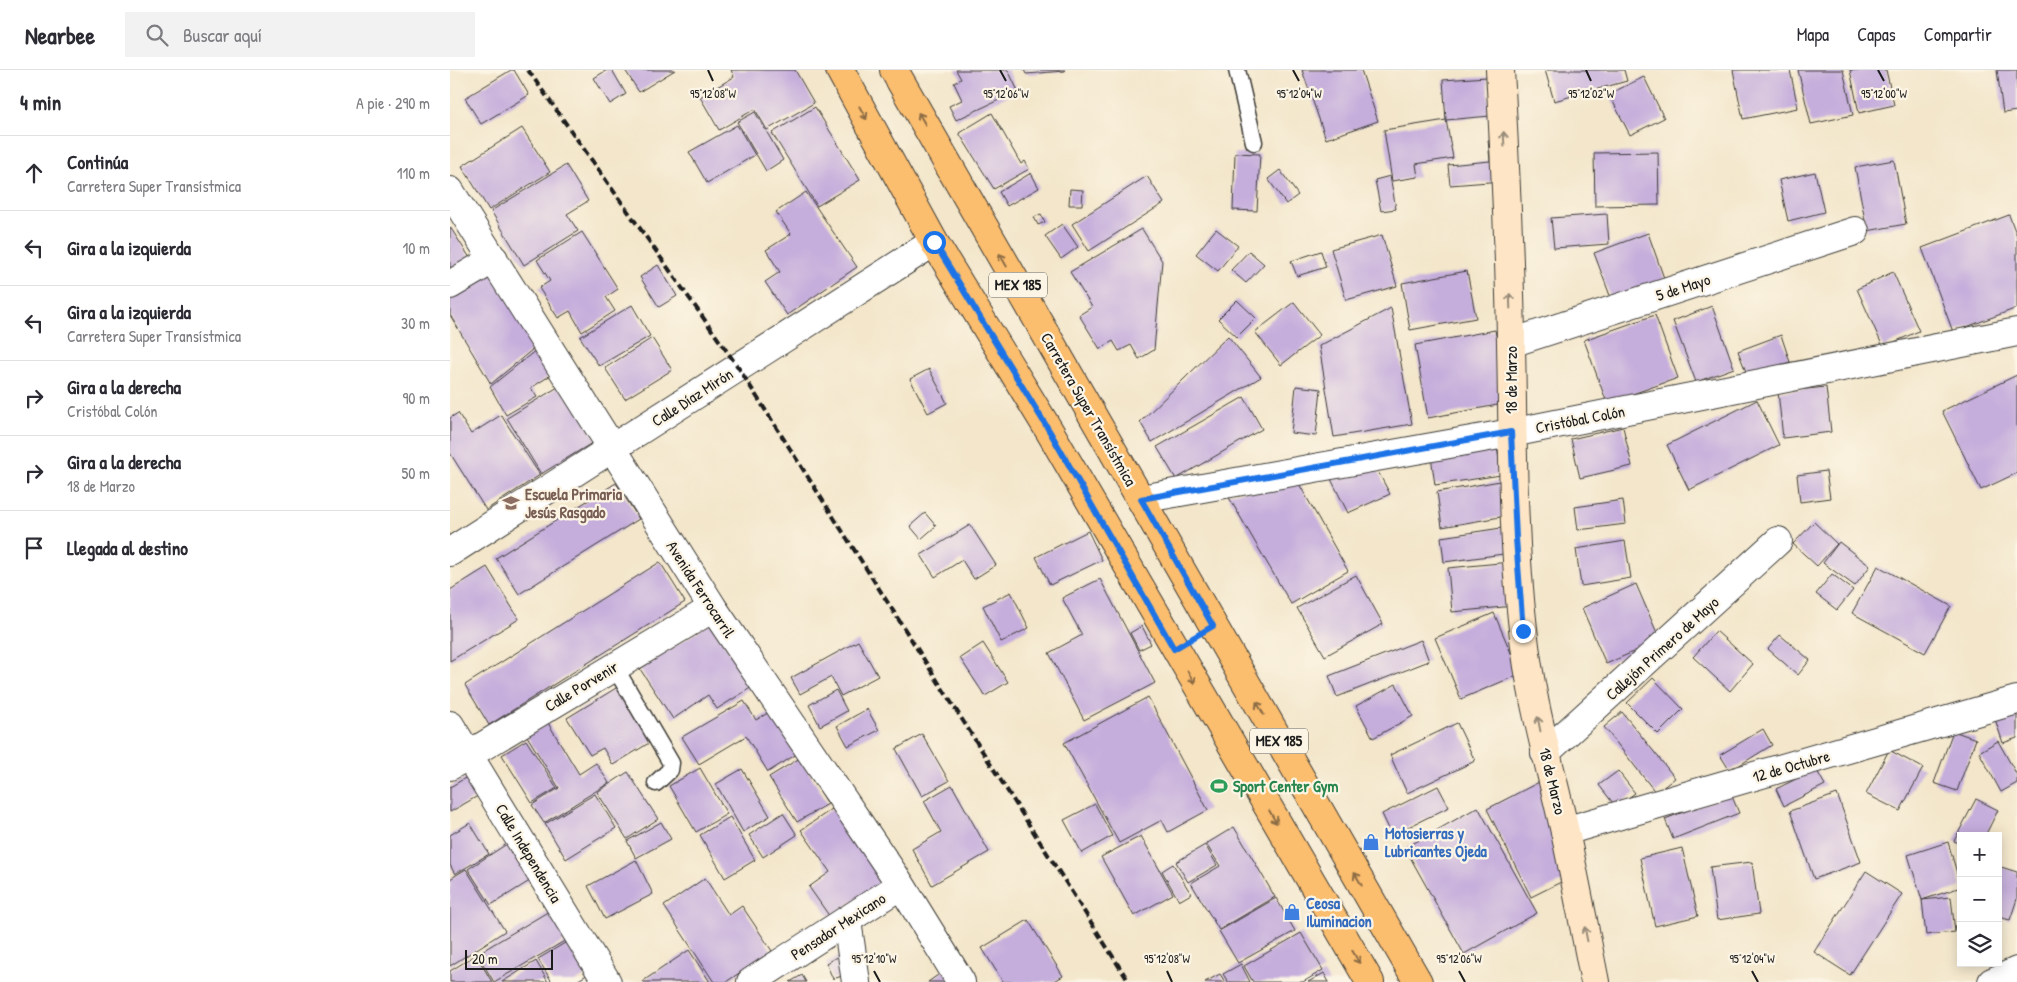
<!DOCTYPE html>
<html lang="es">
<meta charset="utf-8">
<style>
body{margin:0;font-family:"Patrick Hand",sans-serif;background:#f2f2f3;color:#2b2b33}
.controls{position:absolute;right:15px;bottom:15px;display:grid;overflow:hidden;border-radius:0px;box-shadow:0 2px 12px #0003}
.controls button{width:45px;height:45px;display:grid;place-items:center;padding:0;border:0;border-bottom:1px solid #e1e1e2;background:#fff;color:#2b2b33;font:25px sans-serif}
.scale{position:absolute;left:15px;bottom:12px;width:88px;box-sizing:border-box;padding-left:5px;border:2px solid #1c1c1c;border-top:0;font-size:14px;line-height:18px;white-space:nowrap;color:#1c1c1c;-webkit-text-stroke:4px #fcf5e5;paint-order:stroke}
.stop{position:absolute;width:15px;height:15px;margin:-11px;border:4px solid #1a73e8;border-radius:50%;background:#fff}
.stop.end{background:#1a73e8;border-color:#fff;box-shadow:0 1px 5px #0008}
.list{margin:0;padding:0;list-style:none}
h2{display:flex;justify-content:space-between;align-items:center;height:65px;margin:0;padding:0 20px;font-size:21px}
h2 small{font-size:16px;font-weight:400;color:#7c7c81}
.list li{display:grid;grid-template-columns:32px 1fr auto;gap:15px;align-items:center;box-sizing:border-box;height:75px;padding:0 20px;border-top:1px solid #e1e1e2}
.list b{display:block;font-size:19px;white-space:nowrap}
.list p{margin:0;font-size:16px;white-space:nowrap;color:#7c7c81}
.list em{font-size:16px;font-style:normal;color:#7c7c81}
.icon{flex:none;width:28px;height:28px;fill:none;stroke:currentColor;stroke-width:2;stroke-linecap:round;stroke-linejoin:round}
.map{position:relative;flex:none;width:1567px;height:912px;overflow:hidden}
header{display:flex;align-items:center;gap:30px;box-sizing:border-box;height:70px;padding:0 25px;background:#fff;border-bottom:1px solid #e1e1e2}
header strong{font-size:24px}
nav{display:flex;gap:28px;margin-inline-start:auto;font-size:18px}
.search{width:350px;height:45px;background:#f2f2f3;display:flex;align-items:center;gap:12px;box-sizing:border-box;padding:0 18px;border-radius:0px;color:#7c7c81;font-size:19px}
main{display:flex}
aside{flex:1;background:#fff}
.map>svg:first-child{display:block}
.building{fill:#c5addc}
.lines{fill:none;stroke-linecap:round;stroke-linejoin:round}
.service-casing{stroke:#3c3a36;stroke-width:19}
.minor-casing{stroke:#3c3a36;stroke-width:30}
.secondary-casing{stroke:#3c3a36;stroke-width:30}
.primary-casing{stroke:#3c3a36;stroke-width:30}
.service{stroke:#fff;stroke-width:16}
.minor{stroke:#fff;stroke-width:28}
.secondary{stroke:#fde5c5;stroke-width:28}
.primary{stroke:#fbbd6e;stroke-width:28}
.rail{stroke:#1c1c1c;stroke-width:4;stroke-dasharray:8 4;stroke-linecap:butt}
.oneway{stroke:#8c6c45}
.oneway2{stroke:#988b79}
.route{stroke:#1a73e8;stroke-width:6}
.ticks{fill:none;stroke:#1c1c1c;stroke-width:2}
.labels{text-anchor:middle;stroke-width:4.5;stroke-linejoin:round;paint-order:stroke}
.shield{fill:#fcf5e5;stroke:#5f5d58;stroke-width:1}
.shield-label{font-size:15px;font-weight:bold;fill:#1c1c1c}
.street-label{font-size:16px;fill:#1c1c1c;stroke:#fcf5e5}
.education-label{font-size:16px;font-weight:bold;fill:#785e54;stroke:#fcf5e5;text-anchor:start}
.leisure-label{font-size:16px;font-weight:bold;fill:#27864d;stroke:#fcf5e5;text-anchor:start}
.shop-label{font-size:16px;font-weight:bold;fill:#366cbe;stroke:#fcf5e5;text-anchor:start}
.ticks-label{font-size:12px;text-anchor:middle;fill:#1c1c1c;stroke:#fcf5e5;stroke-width:4.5;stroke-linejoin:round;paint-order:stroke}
</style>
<header>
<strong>Nearbee</strong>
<div class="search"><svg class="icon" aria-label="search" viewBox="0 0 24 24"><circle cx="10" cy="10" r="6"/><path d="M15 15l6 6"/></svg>Buscar aquí</div>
<nav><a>Mapa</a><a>Capas</a><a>Compartir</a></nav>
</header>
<main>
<aside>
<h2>4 min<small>A pie · 290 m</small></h2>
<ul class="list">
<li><svg class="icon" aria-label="ahead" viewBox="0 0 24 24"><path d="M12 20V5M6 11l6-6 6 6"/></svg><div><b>Continúa</b><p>Carretera Super Transístmica</p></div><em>110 m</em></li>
<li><svg class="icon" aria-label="left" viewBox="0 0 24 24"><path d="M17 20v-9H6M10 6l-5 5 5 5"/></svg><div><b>Gira a la izquierda</b></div><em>10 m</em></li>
<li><svg class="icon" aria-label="left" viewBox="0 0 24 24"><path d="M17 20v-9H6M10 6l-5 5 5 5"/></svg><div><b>Gira a la izquierda</b><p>Carretera Super Transístmica</p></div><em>30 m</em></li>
<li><svg class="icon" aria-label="right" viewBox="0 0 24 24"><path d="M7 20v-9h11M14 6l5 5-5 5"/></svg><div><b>Gira a la derecha</b><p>Cristóbal Colón</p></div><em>90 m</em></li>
<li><svg class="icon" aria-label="right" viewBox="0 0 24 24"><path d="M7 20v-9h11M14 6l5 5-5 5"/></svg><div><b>Gira a la derecha</b><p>18 de Marzo</p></div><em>50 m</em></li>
<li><svg class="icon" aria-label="arrive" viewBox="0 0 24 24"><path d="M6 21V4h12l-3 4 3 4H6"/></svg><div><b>Llegada al destino</b></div></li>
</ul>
</aside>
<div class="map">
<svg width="1567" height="912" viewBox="0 0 1567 912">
<rect width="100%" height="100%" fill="#fcf5e5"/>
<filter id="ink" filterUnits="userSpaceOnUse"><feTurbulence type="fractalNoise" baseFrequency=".02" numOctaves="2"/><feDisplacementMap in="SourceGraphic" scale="10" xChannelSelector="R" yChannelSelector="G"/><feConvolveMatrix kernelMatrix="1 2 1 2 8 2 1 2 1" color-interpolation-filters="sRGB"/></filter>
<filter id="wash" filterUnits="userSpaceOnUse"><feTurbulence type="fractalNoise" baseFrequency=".0096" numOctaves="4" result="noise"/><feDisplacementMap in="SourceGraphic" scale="20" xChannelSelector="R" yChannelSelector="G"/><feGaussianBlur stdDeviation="1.12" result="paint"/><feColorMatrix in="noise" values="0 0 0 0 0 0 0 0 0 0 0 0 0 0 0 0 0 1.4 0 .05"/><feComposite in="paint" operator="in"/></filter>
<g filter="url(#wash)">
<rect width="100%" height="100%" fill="#f3e6ca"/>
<g id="blocks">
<path class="building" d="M61,0H64L79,25L31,54L15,28Z
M157,0H162L176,24L160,34L144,8Z
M175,0H225L189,22Z
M281,0H345L364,33L317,60L305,39L269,60L250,27L284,7Z
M506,0H558L568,21L506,50L499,36L512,30L504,13L511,9Z
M574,0H615V1L576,4Z
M852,0H911L928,51L876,69Z
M1095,0H1174L1177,11L1104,31Z
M1283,0H1340L1348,38L1293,49Z
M1348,0H1393L1403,45L1361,54Z
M1400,0H1436L1444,35L1409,43Z
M1547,0H1567V41L1553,43Z
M1037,7L1040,46L996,50L993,10Z
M1194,7L1214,48L1180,65L1159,24Z
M365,37L410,110L367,136L322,63Z
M305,42L333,90L316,101L287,52Z
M542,43L571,94L575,91L579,99L544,119L509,63Z
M996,50L1003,88L966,94L968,107L942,111L934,60Z
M287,55L305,85L257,113L239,82Z
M72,58L100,102L39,140L12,96Z
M1048,69L1052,111L1000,115L998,95L1040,91L1038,70Z
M1208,82L1209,135L1145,136L1144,83Z
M785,83L810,84L807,141L783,140Z
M1444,90L1456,154L1417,161L1405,97Z
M116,95L138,131L117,144L128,161L74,195L41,141Z
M830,100L848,125L836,134L818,109Z
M1365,102L1374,142L1338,151L1329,110Z
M581,103L589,118L557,136L549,122Z
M697,106L714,133L639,181L622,154Z
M940,106L946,139L931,141L925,110Z
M620,119L633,120L632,135H619Z
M356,122L407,197L337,245L315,212L330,202L316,180L341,164L326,142Z
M591,144L595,152L588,155L584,147Z
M1157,144L1159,174L1104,178L1101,148Z
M1559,145L1567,166V238L1503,262L1472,178Z
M612,154L628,177L611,189L595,166Z
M0,157L20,188L0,200Z
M692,159L712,191L704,280L689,289L681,275L669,281L663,271L650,279L629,245L642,237L620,202Z
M766,159L788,176L768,201L746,184Z
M132,162L168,219L156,227L165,241L132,262L120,241L108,248L89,218L100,211L87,190Z
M1198,163L1215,211L1162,231L1144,183Z
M932,165L947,216L896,230L881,179Z
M799,181L814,194L796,213L781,200Z
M871,181L876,197L847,206L841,191Z
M208,195L227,226L209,237L190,207Z
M40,198L89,274L41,314L0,245V227Z
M1017,201L1026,248L960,260L952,213Z
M1443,202L1469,261L1433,277L1407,219Z
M787,230L806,248L787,267L768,249Z
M844,232L870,265L831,295L805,262Z
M182,235L200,266L149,296L130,267Z
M1262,236L1284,298L1246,312L1223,251Z
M941,238L962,354L884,367L869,276Z
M1205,245L1228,308L1157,333L1134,270Z
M1045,260L1058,333L978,348L965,275Z
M1331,265L1340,292L1298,307L1288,281Z
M778,266L811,307L702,372L690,352Z
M202,268L222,300L175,329L155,298Z
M91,276L107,301L81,318L87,327L56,345L40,317Z
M479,299L497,333L478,343L460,309Z
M1567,305V403L1531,420L1492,341Z
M113,314L147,370L91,404L57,348Z
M846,316L871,319L866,366L841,363Z
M1376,317L1381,362L1333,368L1328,322Z
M794,327L812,359L726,409L707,377Z
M1307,330L1329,375L1239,420L1217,375Z
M8,343L21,364L51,345L90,405L36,440L0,383V348Z
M1173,357L1182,396L1130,408L1121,369Z
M1047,376L1051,405L985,415L981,386Z
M925,396L940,424L898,443L879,405Z
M1376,401L1380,428L1350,432L1347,405Z
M1050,411L1056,446L992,457L987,422Z
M848,412L898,501L841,534L777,424Z
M166,413L189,449L69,524L46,488Z
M1173,430L1176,454L1128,460L1125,437Z
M475,443L486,456L471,469L460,456Z
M1364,452L1387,474L1367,496L1343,474Z
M520,455L546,495L524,509L512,490L485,507L471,485Z
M1058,457L1061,483L994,492L991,467Z
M638,461L652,490L600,515L586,487Z
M1175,471L1181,508L1131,516L1126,479Z
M1389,472L1420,496L1405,516L1373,493Z
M210,492L235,532L39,655L15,615Z
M1060,492L1064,536L1002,542L998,498Z
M1428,496L1501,536L1475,583L1402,543Z
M37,497L69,549L0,591V520Z
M1382,504L1403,520L1387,540L1366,524Z
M906,505L933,554L875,586L847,538Z
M650,509L705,613L634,650L599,583L632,565L612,528Z
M1186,514L1210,570L1156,594L1132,538Z
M561,522L579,558L551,572L533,536Z
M1044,543L1070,604L1011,629L985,568Z
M261,553L302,617L267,639L258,625L223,649L190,599Z
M692,556L701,574L689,580L680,563Z
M1266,561L1303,594L1280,621L1243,587Z
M1330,565L1360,590L1348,605L1318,579Z
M971,570L979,591L887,627L879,606Z
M408,571L428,606L391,626L381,607L350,624L341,608Z
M533,573L558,612L535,626L510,588Z
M1203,608L1233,639L1208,664L1177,633Z
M946,614L963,646L923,668L906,636Z
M171,615L204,670L163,695L153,678L140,685L117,648Z
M386,620L397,641L370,656L359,635Z
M698,627L758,740L718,762L712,750L669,773L614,673Z
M294,631L306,650L321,641L347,684L318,702L296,666L249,694L232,667Z
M1567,638V668L1553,673L1544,646Z
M417,639L429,660L398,676L387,656Z
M1172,642L1225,708L1206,723L1154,657Z
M98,653L129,704L146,693L159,713L94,753L82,735L109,718L77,666Z
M1007,653L1025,691L957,723L940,685Z
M1313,659L1322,675L1280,701L1270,685Z
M1503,661L1526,669L1507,721L1484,713Z
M472,664L499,711L472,726L446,679Z
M76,670L107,718L82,733L52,685Z
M1548,671L1567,705V713L1551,722L1529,682Z
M1439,680L1473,698L1450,741L1416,724Z
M350,688L378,734L347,752L319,707Z
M250,698L277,744L246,762L219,716Z
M292,699L320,746L293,762L266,714Z
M1366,699L1375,715L1334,736L1326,719Z
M1168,701L1185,723L1166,737L1149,715Z
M178,702L208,749L177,769L147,722Z
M22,704L33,723L0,742V717Z
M1097,708L1123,806L1081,827L1037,739Z
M502,715L539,782L482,815L462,779L491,762L474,731Z
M988,716L999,737L942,765L932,744Z
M145,724L166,758L116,789L95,754Z
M1281,724L1289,743L1223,769L1215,749Z
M1387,724L1411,792L1364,809L1340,741Z
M1526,729L1548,740L1535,766H1511V774L1504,771Z
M645,734L662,766L632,783L614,750Z
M388,735L438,808L380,847L359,817L380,802L351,760Z
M1028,737L1087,843L1014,884L955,778Z
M333,743L347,765L313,787L299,765Z
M280,747L305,790L275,808L250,765Z
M211,752L221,769L186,788L177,771Z
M20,753L39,784L5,804L0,795V765Z
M784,757L825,827L769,860L741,813L770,796L756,774Z
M691,766L723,824L684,846L651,787Z
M63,770L86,807L41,835L18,799Z
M1498,772L1511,817L1472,830L1458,785Z
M755,775L767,795L738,812L726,792Z
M1232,778L1248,846L1205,856L1190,788Z
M186,790L203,824L155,849L138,816Z
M1302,792L1309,844L1267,850L1260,797Z
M723,794L741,824L729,831L712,801Z
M1548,796L1567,802V829L1560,850L1548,847Z
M16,799L55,861L0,896V809Z
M1416,801L1452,824L1400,905L1364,882Z
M255,808L279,845L292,836L322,881L276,912H264L214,836Z
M1501,827L1505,862L1476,865L1472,830Z
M826,828L845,861L788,893L769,861Z
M106,837L123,866L44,912L27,884Z
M578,850L613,906L603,912H553L532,878Z
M851,863L873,900L853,912H803L794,896Z
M125,867L145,900L125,912H102L88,889Z
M239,880L260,912H194L193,911Z
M392,884L395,905L383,909L376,893Z
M26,885L42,912H0V901Z
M86,891L98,912H52Z
M791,894L800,912H778L773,904Z
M495,900L503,912H478Z
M874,903L879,912H858Z
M770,904L775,912H755Z
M352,905L356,912H340Z"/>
</g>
</g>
<g filter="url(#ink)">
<use href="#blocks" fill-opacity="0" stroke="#3c3a36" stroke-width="1"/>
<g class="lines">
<g class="service-casing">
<path id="service" d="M787,0L804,72
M164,596L221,693L220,700L206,713"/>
</g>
<g class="minor-casing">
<path id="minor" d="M0,121L263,538L451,815L511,912
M0,215L44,189
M1061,273L1405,161
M691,429L1061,363L1567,262
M0,482L484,172
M0,655L157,912
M1095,683L1328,471
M0,696L263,538
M1115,761L1567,630
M397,851L406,912
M301,912L451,815
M1542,912L1567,901"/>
</g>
<g class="secondary-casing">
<path id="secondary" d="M1050,0C1055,91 1060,182 1061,273C1063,368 1062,464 1073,559C1080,628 1100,695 1115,762C1126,812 1135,862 1145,912"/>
</g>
<g class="primary-casing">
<path id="primary" d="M390,0L484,172L600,362L920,912
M444,0L968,912"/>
</g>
<use href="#service" class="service"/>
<use href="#minor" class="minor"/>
<use href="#secondary" class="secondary"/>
<use href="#primary" class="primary"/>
<path class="rail" d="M78,0L288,297L679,912"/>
</g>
<defs><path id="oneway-shaft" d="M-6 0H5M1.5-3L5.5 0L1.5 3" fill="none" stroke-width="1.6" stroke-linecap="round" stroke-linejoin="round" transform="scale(1.25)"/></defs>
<g class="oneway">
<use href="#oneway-shaft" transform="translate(413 43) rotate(61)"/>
<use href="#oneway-shaft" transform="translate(472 49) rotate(-120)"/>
<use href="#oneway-shaft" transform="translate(553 190) rotate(-120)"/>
<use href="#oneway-shaft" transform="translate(741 607) rotate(60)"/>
<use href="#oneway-shaft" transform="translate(810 638) rotate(-120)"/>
<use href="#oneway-shaft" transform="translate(823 747) rotate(60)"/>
<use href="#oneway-shaft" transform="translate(908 809) rotate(-120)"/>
<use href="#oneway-shaft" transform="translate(906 887) rotate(60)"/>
</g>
<g class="oneway2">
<use href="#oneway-shaft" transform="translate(1054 69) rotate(-93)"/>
<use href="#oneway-shaft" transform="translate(1060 231) rotate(-92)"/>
<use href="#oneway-shaft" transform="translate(1089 654) rotate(-101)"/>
<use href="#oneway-shaft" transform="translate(1136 864) rotate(-101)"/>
</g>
</g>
<g class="lines" filter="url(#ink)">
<path class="route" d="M484,172L600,362L724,579L763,556L691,429L1061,362L1066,468L1073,561"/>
</g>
<path class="ticks" d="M258,0L263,11M550,0L556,11M843,0L849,11M1136,0L1141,11M1428,0L1434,11M424,901L430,912M717,901L722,912M1009,901L1015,912M1302,901L1308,912"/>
<defs>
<g id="school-bare" transform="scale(1.35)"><path d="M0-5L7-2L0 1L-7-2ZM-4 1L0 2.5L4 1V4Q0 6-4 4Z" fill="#8d6e63" stroke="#fcf5e5" stroke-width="2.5" paint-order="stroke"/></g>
<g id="stadium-bare" transform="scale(1.35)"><path d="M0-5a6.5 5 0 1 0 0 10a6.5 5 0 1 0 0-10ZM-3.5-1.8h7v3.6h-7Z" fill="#2e9e5b" stroke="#fcf5e5" stroke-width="2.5" paint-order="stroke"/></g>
<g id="shop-bare" transform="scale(1.35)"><path d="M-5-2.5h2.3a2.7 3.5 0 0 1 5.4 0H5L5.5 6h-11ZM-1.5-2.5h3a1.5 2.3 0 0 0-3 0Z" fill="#3f7fe0" stroke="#fcf5e5" stroke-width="2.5" paint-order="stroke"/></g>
</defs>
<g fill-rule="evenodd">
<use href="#school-bare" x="61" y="433"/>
<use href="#stadium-bare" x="769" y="716"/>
<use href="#shop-bare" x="921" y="772"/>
<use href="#shop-bare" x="842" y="842"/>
</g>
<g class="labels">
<g class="shield">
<rect x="539" y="202.5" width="58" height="25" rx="4"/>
<rect x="800" y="658.5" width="58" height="25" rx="4"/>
</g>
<g class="shield-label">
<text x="568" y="220">MEX 185</text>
<text x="829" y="676">MEX 185</text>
</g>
<g class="street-label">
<text transform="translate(1233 217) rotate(-18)" y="6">5 de Mayo</text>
<text transform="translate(1061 310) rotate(-90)" y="6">18 de Marzo</text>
<text transform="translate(242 327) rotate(-33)" y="6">Calle Díaz Mirón</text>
<text transform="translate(639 339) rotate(60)" y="6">Carretera Super Transístmica</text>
<text transform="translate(1130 349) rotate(-11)" y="6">Cristóbal Colón</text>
<text transform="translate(251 519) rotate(57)" y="6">Avenida Ferrocarril</text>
<text transform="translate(1212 578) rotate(-42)" y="6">Callejón Primero de Mayo</text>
<text transform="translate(131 616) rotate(-31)" y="6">Calle Porvenir</text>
<text transform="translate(1341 696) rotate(-16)" y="6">12 de Octubre</text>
<text transform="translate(1103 711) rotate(76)" y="6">18 de Marzo</text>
<text transform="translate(79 783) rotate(59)" y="6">Calle Independencia</text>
<text transform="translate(388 856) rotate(-33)" y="6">Pensador Mexicano</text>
</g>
<g class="education-label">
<text x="75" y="430">Escuela Primaria<tspan x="75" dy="18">Jesús Rasgado</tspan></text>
</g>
<g class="leisure-label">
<text x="783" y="722">Sport Center Gym</text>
</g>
<g class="shop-label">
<text x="935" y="769">Motosierras y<tspan x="935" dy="18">Lubricantes Ojeda</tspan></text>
<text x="856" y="839">Ceosa<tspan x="856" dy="18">Iluminacion</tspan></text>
</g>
</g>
<g class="ticks-label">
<text x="1434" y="28">95°12'00"W</text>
<text x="263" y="28">95°12'08"W</text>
<text x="556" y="28">95°12'06"W</text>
<text x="849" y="28">95°12'04"W</text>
<text x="1141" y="28">95°12'02"W</text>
<text x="424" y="893">95°12'10"W</text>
<text x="717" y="893">95°12'08"W</text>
<text x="1009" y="893">95°12'06"W</text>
<text x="1302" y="893">95°12'04"W</text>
</g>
</svg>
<div class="controls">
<button>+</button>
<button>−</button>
<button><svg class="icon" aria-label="layers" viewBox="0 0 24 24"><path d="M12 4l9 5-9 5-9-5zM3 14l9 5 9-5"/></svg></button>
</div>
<div class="scale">20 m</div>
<div class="stop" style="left:484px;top:172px"></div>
<div class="stop end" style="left:1073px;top:561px"></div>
</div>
</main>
